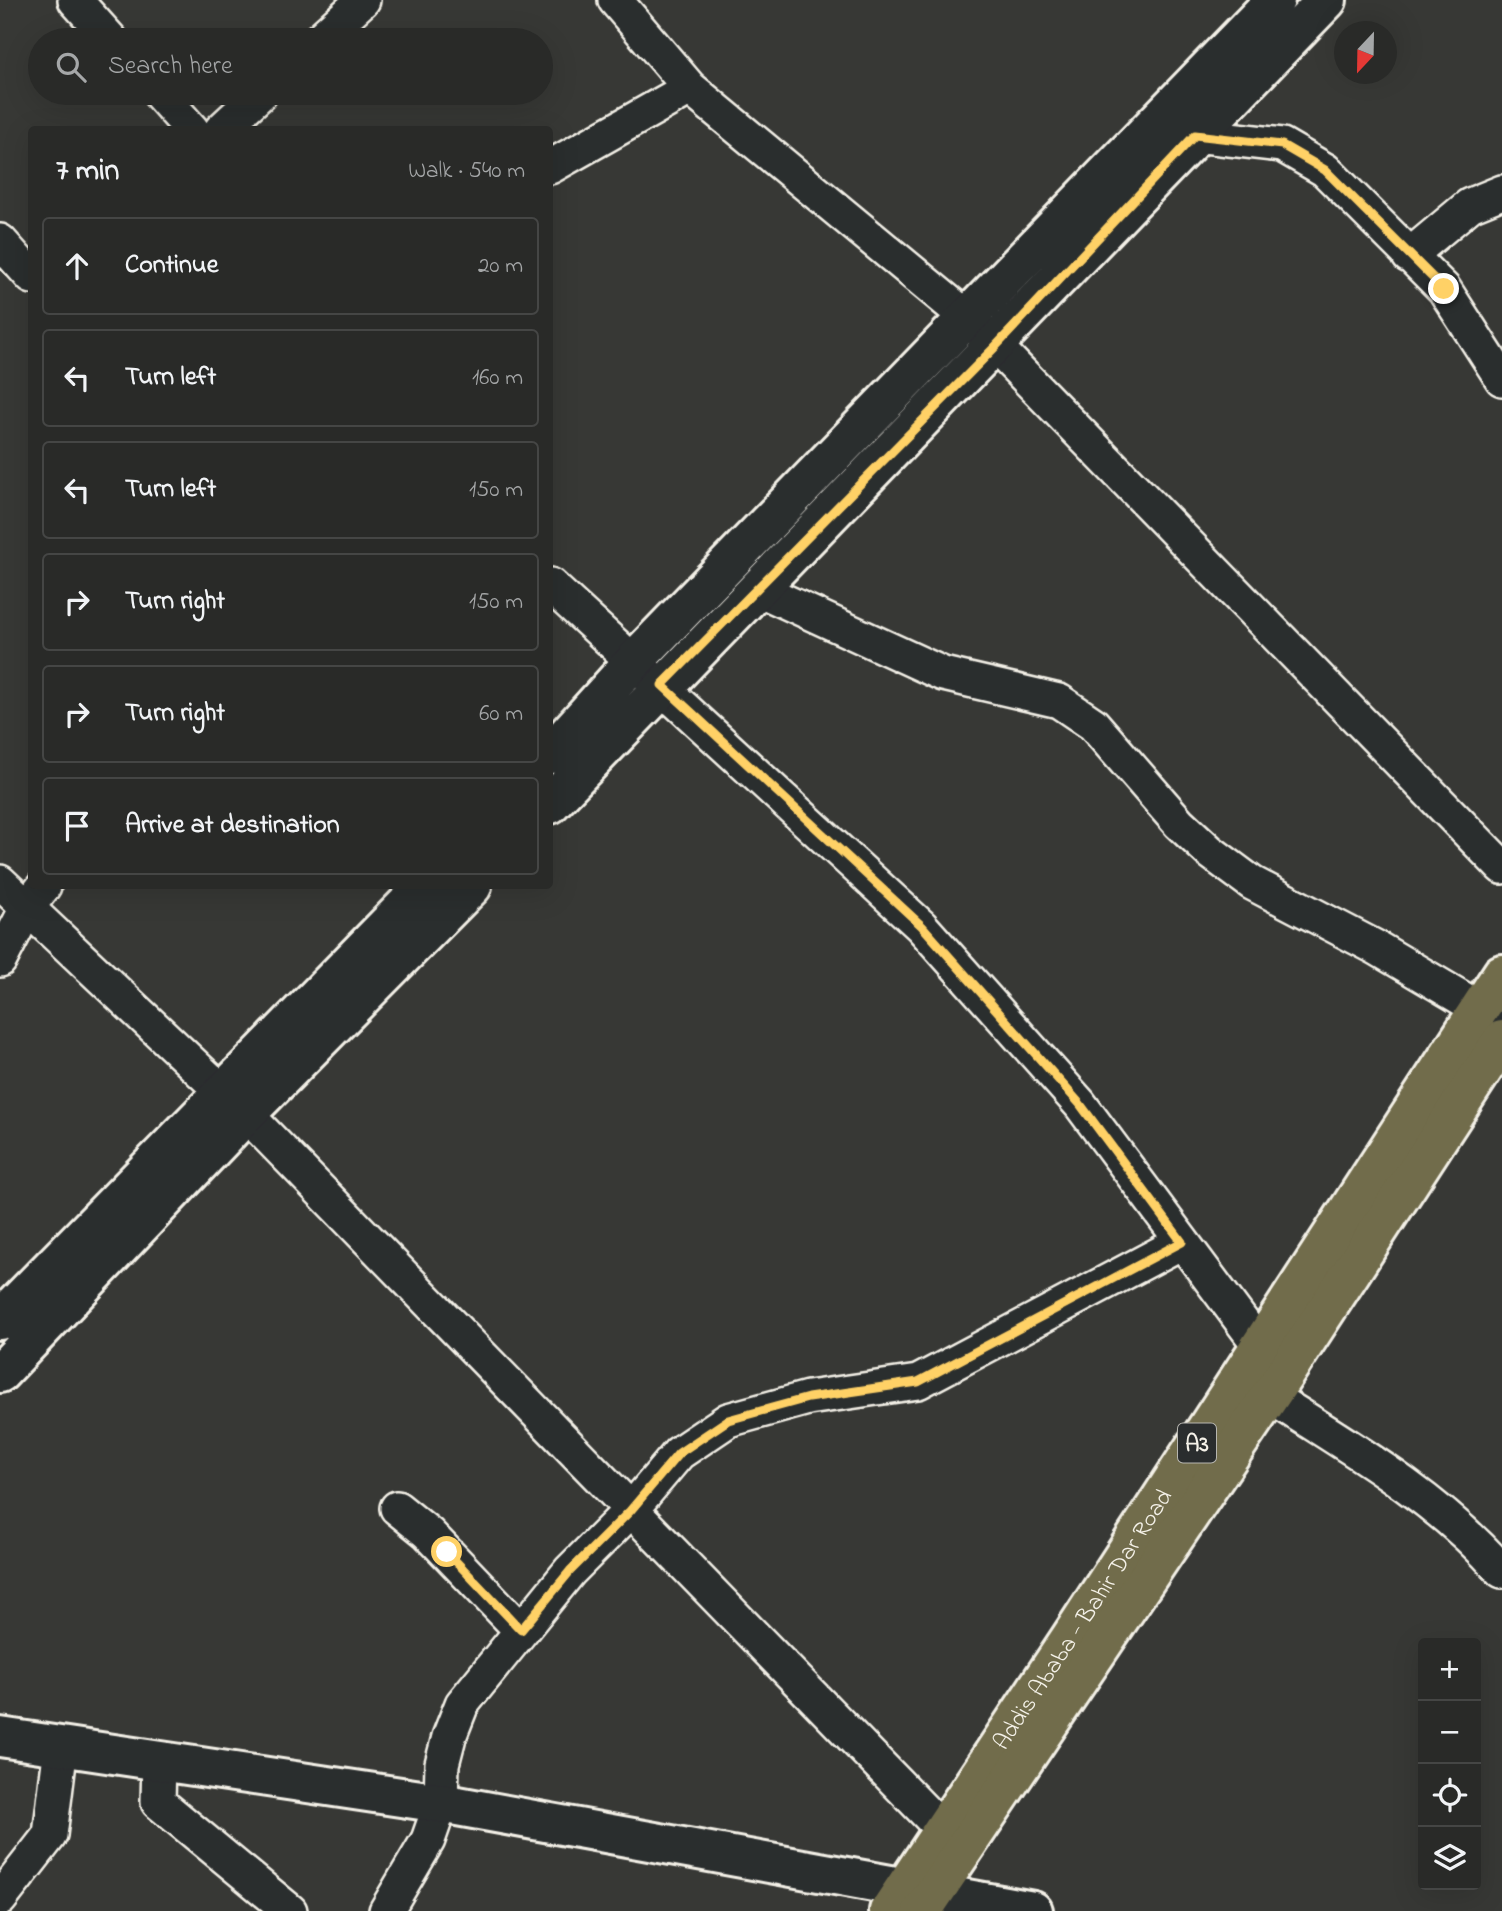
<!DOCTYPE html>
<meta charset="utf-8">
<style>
body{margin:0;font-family:"Indie Flower",sans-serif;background:#353634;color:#f1f3f6}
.controls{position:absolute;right:21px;bottom:21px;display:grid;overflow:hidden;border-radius:7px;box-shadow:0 7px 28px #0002}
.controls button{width:63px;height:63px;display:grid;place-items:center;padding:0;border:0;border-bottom:2px solid #454645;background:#292a28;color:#f1f3f6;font:35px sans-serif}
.compass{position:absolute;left:1334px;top:21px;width:63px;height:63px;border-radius:50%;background:#292a28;box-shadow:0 7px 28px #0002;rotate:202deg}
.stop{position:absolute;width:21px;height:21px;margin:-16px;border:5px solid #ffd166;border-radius:50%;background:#fff}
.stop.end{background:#ffd166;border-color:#fff;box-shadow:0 2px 7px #0008}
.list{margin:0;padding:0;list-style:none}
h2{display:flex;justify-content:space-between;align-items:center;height:91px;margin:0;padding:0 28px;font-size:30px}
h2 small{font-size:23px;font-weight:400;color:#a5a7a8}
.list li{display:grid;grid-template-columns:46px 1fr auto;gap:21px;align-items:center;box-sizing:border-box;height:98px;margin:0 14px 14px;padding:0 14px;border:2px solid #454645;border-radius:7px}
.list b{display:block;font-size:26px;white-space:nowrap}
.list em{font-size:23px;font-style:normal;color:#a5a7a8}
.icon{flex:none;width:38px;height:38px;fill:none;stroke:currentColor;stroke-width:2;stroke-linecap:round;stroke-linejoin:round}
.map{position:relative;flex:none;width:1502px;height:1911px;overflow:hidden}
.search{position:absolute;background:#292a28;box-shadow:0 7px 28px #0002;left:28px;top:28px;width:525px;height:77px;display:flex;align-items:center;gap:18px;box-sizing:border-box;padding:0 24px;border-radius:38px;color:#a5a7a8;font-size:26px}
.panel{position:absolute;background:#292a28;box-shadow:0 7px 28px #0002;left:28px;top:126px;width:525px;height:763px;border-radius:7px}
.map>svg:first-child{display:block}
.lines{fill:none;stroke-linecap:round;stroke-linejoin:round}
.street-casing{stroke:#f4f1e8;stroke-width:38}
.secondary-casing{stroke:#f4f1e8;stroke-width:44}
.highway-casing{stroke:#f4f1e8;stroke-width:44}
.street{stroke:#2a2d2e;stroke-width:33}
.secondary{stroke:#2a2d2e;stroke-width:38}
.highway{stroke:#716c4b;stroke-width:38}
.route{stroke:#ffd166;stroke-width:9}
.labels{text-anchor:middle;stroke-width:7;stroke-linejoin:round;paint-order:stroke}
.shield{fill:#2a2d2e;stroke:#b7b6b0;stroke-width:2}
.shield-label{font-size:23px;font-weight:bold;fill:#f4f1e8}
.street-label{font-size:24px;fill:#f4f1e8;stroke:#2a2d2e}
</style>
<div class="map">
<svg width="1502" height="1911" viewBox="0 0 1502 1911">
<rect width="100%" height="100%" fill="#373835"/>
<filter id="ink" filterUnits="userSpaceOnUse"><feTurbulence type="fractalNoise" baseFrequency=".0143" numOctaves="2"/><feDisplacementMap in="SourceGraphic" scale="14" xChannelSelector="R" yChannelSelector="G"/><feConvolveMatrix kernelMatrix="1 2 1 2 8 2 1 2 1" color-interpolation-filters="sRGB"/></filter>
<g filter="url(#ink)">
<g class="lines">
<g class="street-casing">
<path id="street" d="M75,0L111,40
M615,0L690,88L969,319L1502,867
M319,40L363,0
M159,93L192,130
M221,130L261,93
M1195,135L1282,145L1325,170L1444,289L1502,379
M550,167L690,88
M0,241L32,277
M1409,256L1470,205L1502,192
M550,585L921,926L1080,1104L1260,1346
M758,589L943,674L1059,701L1093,724L1179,823L1209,851L1252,883L1377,948L1480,1009L1502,1015
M0,882L246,1114L941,1828
M0,960L27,908L44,886
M1269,1396C1350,1447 1438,1498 1502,1571
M397,1508L428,1533L521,1630
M159,1760L158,1802L290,1911
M0,1899L50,1835L61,1746
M386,1911L428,1840L441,1803L442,1764L449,1737L462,1704L570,1571L630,1511L679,1453L728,1420L808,1398L918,1382L1182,1242"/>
</g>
<g class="secondary-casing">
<path id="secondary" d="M550,754L634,661L1275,0
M550,804L1327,0
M0,1320L425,886
M0,1373L246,1114L472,886
M0,1737L441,1803L1033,1911"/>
</g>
<g class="highway-casing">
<g id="highway">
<path id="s1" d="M889,1911L1071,1637L1502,974"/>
<path d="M922,1911L1278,1384L1502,1040"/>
</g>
</g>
<use href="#street" class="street"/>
<use href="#secondary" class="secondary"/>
<use href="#highway" class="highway"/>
</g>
</g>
<g class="lines" filter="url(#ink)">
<path class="route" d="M447,1552L521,1630L570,1571L630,1511L679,1453L728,1420L808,1398L918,1382L1182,1242L1080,1104L922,926L662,685L995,347L1195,135L1282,145L1325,170L1444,289"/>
</g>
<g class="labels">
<rect class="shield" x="1178" y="1423.5" width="38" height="39" rx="5"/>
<g class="shield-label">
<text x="1197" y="1451">A3</text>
</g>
<g class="street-label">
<text dy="8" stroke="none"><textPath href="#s1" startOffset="350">Addis Ababa - Bahir Dar Road</textPath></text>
</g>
</g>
</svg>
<div class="controls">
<button>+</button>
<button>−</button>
<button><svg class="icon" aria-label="locate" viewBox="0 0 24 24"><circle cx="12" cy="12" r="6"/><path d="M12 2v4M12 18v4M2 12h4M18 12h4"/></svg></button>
<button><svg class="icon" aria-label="layers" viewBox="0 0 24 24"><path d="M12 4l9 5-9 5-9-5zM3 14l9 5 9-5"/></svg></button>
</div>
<svg class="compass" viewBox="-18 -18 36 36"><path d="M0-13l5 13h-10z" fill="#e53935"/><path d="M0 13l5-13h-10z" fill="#a5a7a8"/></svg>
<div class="stop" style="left:447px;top:1552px"></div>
<div class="stop end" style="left:1444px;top:289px"></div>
<div class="search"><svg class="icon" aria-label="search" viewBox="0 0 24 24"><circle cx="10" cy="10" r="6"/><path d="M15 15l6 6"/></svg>Search here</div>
<section class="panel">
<h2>7 min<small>Walk · 540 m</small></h2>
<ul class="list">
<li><svg class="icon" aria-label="ahead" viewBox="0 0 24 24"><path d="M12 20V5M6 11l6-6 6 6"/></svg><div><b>Continue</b></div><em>20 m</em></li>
<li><svg class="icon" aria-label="left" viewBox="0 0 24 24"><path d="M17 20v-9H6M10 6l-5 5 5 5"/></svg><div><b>Turn left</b></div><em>160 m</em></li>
<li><svg class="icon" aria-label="left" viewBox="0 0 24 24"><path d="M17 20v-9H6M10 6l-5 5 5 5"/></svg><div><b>Turn left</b></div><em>150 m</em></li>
<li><svg class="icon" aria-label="right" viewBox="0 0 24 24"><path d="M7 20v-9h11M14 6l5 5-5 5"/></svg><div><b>Turn right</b></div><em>150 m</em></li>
<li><svg class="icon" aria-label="right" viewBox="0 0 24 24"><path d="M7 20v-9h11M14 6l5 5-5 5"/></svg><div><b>Turn right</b></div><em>60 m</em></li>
<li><svg class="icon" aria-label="arrive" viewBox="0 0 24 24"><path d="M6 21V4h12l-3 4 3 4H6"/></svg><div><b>Arrive at destination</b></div></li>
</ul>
</section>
</div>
